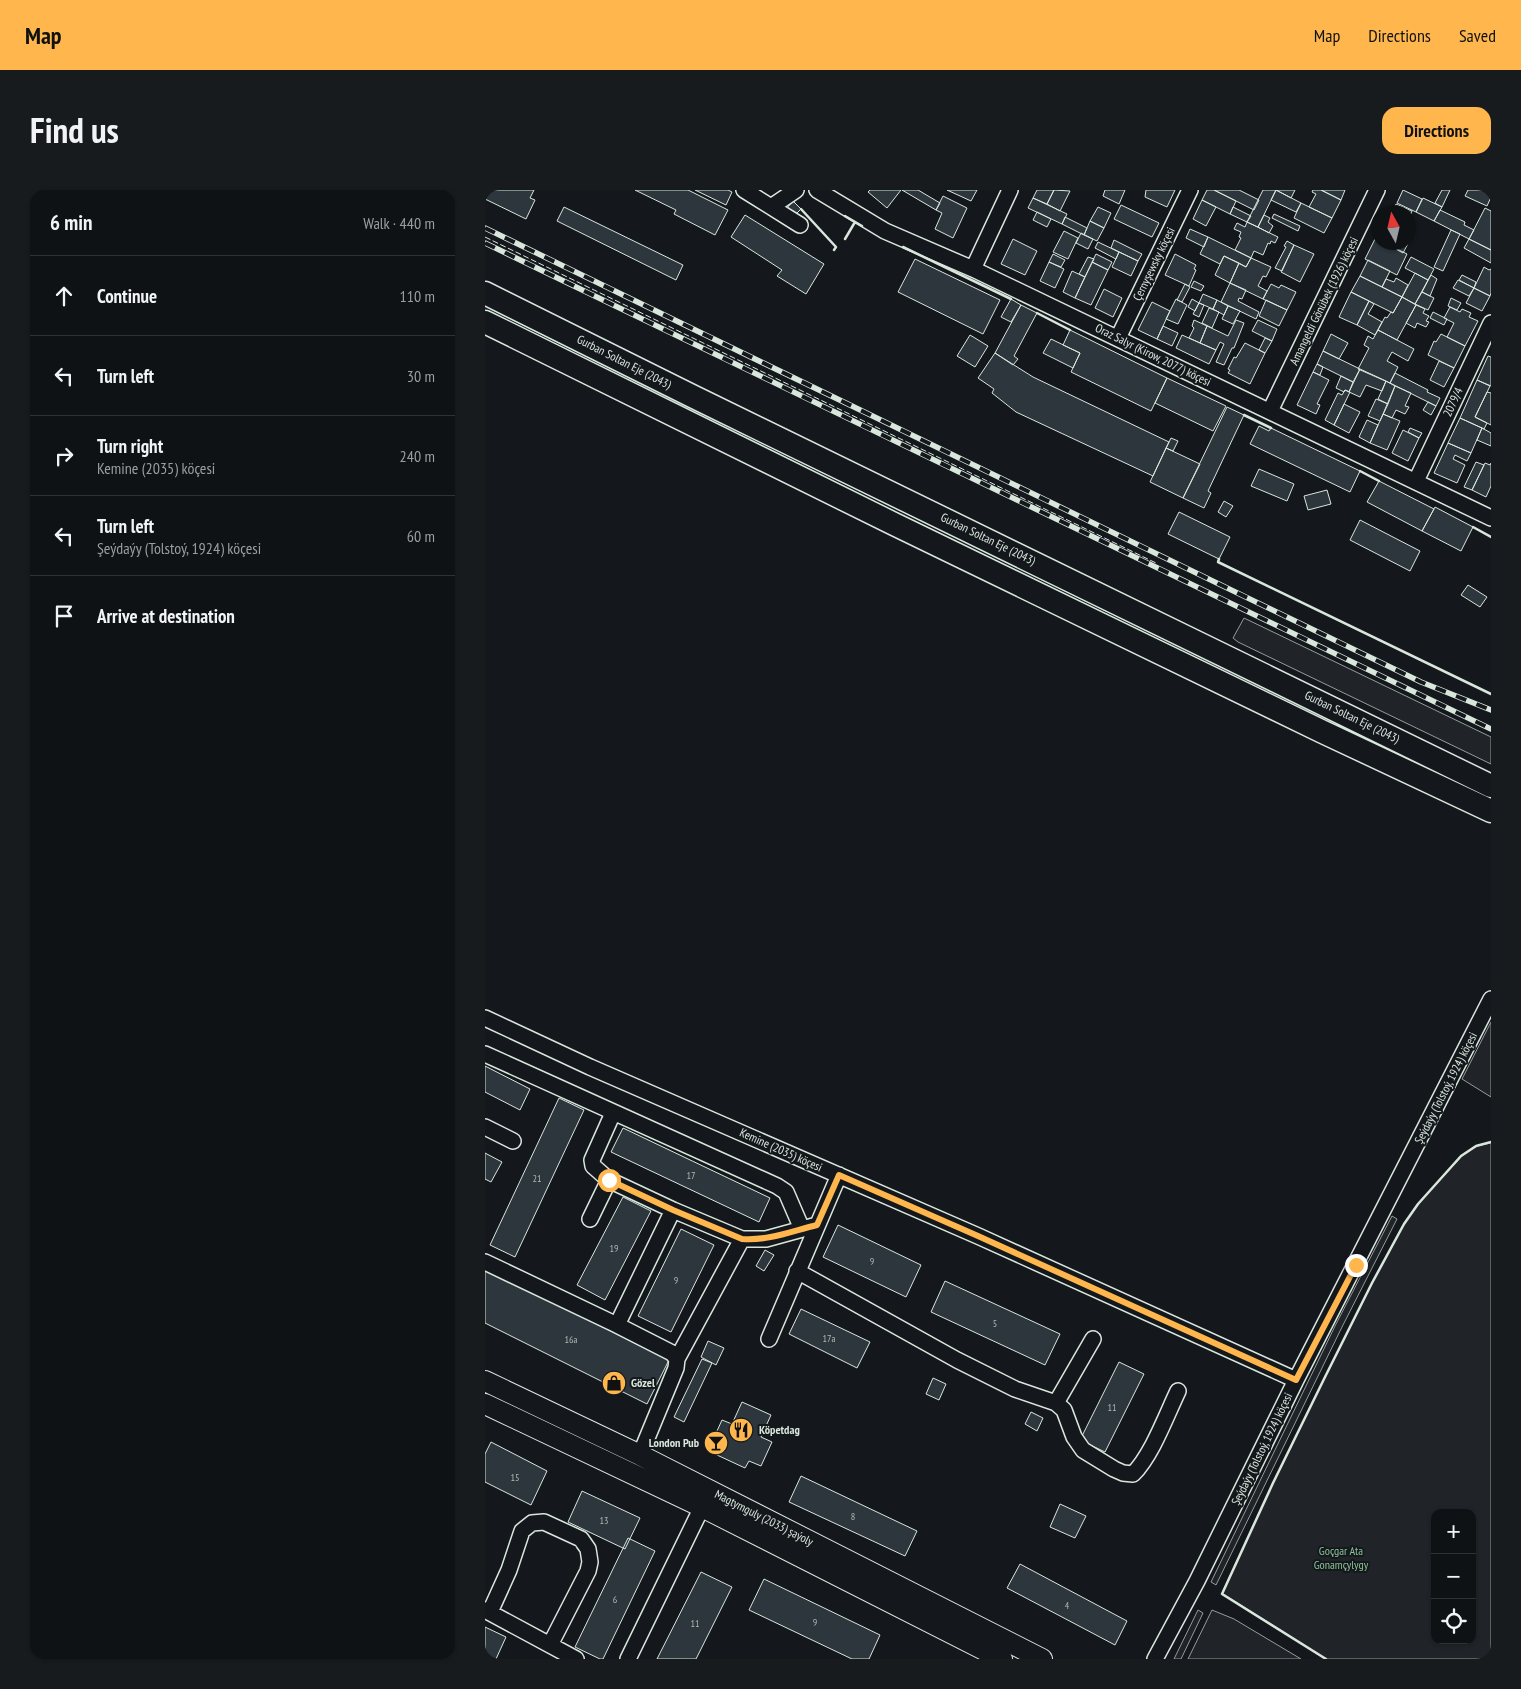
<!DOCTYPE html>
<meta charset="utf-8">
<style>
body{margin:0;font-family:"PT Sans Narrow",sans-serif;background:#181b1e;color:#f1f3f6}
.controls{position:absolute;right:15px;bottom:15px;display:grid;overflow:hidden;border-radius:10px;box-shadow:0 1px 4px #0004}
.controls button{width:45px;height:45px;display:grid;place-items:center;padding:0;border:0;border-bottom:1px solid #2f3234;background:#0f1215;color:#f1f3f6;font:25px sans-serif}
.compass{position:absolute;left:886px;top:15px;width:45px;height:45px;border-radius:50%;background:#0f1215;box-shadow:0 1px 4px #0004;rotate:352deg}
.stop{position:absolute;width:15px;height:15px;margin:-11px;border:4px solid #ffb74d;border-radius:50%;background:#fff}
.stop.end{background:#ffb74d;border-color:#fff;box-shadow:0 1px 5px #0008}
.list{margin:0;padding:0;list-style:none}
h2{display:flex;justify-content:space-between;align-items:center;height:65px;margin:0;padding:0 20px;font-size:21px}
h2 small{font-size:16px;font-weight:400;color:#9b9ea0}
.list li{display:grid;grid-template-columns:32px 1fr auto;gap:15px;align-items:center;box-sizing:border-box;height:80px;padding:0 20px;border-top:1px solid #2f3234}
.list b{display:block;font-size:19px;white-space:nowrap}
.list p{margin:0;font-size:16px;white-space:nowrap;color:#9b9ea0}
.list em{font-size:16px;font-style:normal;color:#9b9ea0}
.icon{flex:none;width:28px;height:28px;fill:none;stroke:currentColor;stroke-width:2;stroke-linecap:round;stroke-linejoin:round}
.map{position:relative;flex:none;width:1006px;height:1469px;overflow:hidden;border-radius:15px}
header{display:flex;align-items:center;gap:30px;box-sizing:border-box;height:70px;padding:0 25px;background:#ffb74d;color:#111}
header strong{font-size:24px}
nav{display:flex;gap:28px;margin-inline-start:auto;font-size:18px}
.intro{display:flex;align-items:center;justify-content:space-between;box-sizing:border-box;height:120px;padding:0 30px}
h1{margin:0;font-size:35px}
.button{padding:12px 22px;border-radius:15px;background:#ffb74d;color:#111;font-size:18px;font-weight:700}
main{display:flex;gap:30px;padding:0 30px}
aside{flex:1;background:#0f1215;border-radius:15px;box-shadow:0 1px 4px #0004}
.map>svg:first-child{display:block}
.green{fill:#202428;stroke:#939e99;fill-rule:evenodd}
.building{fill:#2c363c;stroke:#d8e6dc}
.lines{fill:none;stroke-linecap:round;stroke-linejoin:round}
.minor-casing{stroke:#d8e6dc;stroke-width:18}
.major-casing{stroke:#d8e6dc;stroke-width:22}
.highway-casing{stroke:#d8e6dc;stroke-width:25}
.minor{stroke:#14181c;stroke-width:15}
.major{stroke:#14181c;stroke-width:20}
.highway{stroke:#14181c;stroke-width:22}
.rail-casing{stroke:#d8e6dc;stroke-width:5.5}
.rail{stroke:#14181c;stroke-width:4;stroke-dasharray:11;stroke-linecap:butt}
.fence{stroke:#d8e6dc;stroke-width:1;stroke-dasharray:6 2.5;stroke-linecap:butt}
.wall{stroke:#d8e6dc;stroke-width:2.5}
.route{stroke:#ffb74d;stroke-width:6}
.labels{text-anchor:middle;stroke-width:4;stroke-linejoin:round;paint-order:stroke}
.number-label{font-size:10px;fill:#adbab4}
.street-label{font-size:12px;fill:#d8e6dc;stroke:#14181c}
.poi-label{font-size:12px;font-weight:bold;fill:#d8e6dc;stroke:#14181c;text-anchor:start}
.park-label{font-size:12px;fill:#8ac095;stroke:#14181c}
</style>
<header>
<strong>Map</strong>
<nav><a>Map</a><a>Directions</a><a>Saved</a></nav>
</header>
<div class="intro"><h1>Find us</h1><a class="button">Directions</a></div>
<main>
<aside>
<h2>6 min<small>Walk · 440 m</small></h2>
<ul class="list">
<li><svg class="icon" aria-label="ahead" viewBox="0 0 24 24"><path d="M12 20V5M6 11l6-6 6 6"/></svg><div><b>Continue</b></div><em>110 m</em></li>
<li><svg class="icon" aria-label="left" viewBox="0 0 24 24"><path d="M17 20v-9H6M10 6l-5 5 5 5"/></svg><div><b>Turn left</b></div><em>30 m</em></li>
<li><svg class="icon" aria-label="right" viewBox="0 0 24 24"><path d="M7 20v-9h11M14 6l5 5-5 5"/></svg><div><b>Turn right</b><p>Kemine (2035) köçesi</p></div><em>240 m</em></li>
<li><svg class="icon" aria-label="left" viewBox="0 0 24 24"><path d="M17 20v-9H6M10 6l-5 5 5 5"/></svg><div><b>Turn left</b><p>Şeýdaýy (Tolstoý, 1924) köçesi</p></div><em>60 m</em></li>
<li><svg class="icon" aria-label="arrive" viewBox="0 0 24 24"><path d="M6 21V4h12l-3 4 3 4H6"/></svg><div><b>Arrive at destination</b></div></li>
</ul>
</aside>
<div class="map">
<svg width="1006" height="1469" viewBox="0 0 1006 1469">
<rect width="100%" height="100%" fill="#14181c"/>
<path class="green" d="M759,428L1006,547V574L753,452L748,448Z
M1006,832V907L977,889Z
M1006,953V1469H841L737,1403L788,1293L840,1187L887,1093L919,1034L933,1014L977,966L992,956ZM950,1323H987V1450H950Z
M907,1026L912,1029L857,1137L731,1395L726,1392L851,1134Z
M713,1420L718,1423L696,1469H689Z
M727,1420L749,1429L816,1469H703Z"/>
<path class="building" d="M0,0H49L45,8L50,10L41,29L0,9Z
M150,0H203L243,20L230,45L189,24L191,20Z
M210,0H243L247,2L241,15Z
M385,0H416L402,18L383,2Z
M417,0H433L455,13L451,20Z
M462,0H492L486,11Z
M552,0H569L562,14L548,8Z
M569,0L585,1L575,21L562,14Z
M620,0H640L634,14L618,6Z
M661,0H690L682,17L660,7Z
M722,0H729L751,11L745,24L717,10Z
M729,0H754L774,10L769,20Z
M778,0H791L773,37L762,32Z
M791,0H810L806,8Z
M791,0L816,13L811,22L786,10Z
M828,0H836L856,10L847,28L824,17L831,4L827,2Z
M836,0H860L856,10Z
M918,0L937,9L931,22L912,13Z
M957,0H965L957,17L950,13Z
M983,0H1006V7L1002,16L980,6Z
M458,6L482,18L468,48L450,39L457,23L451,20Z
M548,8L582,24L577,34L543,18Z
M938,8L957,17L949,31L931,22Z
M717,10L731,17L721,36L708,29Z
M308,11L316,19L309,26L302,18Z
M816,13L847,28L839,43L809,28Z
M911,14L927,21L924,28V22H912L908,20Z
M636,15L674,33L667,47L629,29Z
M79,17L198,75L191,90L72,31Z
M613,17L626,23L619,38L605,31Z
M748,17L766,26L762,32L745,24Z
M1000,18L1006,21V60L984,49Z
M955,20L980,32L979,35L989,40L984,49L949,31Z
M552,22L566,29L562,37L548,30Z
M789,24L815,36L813,41L787,28Z
M260,25L339,74L321,104L292,86L297,80L246,47Z
M779,25L785,28L783,32L788,36L784,43L773,37Z
M580,27L602,38L599,45L577,34Z
M605,31L619,38L612,51L599,45Z
M762,32L793,47L790,53L786,51L785,54L783,53L778,65L769,61L766,68L750,60L756,48L754,47L756,42L749,39L752,33L760,37Z
M705,39L723,47L719,57L701,48Z
M966,40L975,44L958,81L949,77Z
M579,41L593,48L583,69L568,62Z
M596,43L608,49L603,59L591,53Z
M723,47L766,68L761,77L739,66L735,74L715,64Z
M924,47L926,48L918,63L898,52H924Z
M528,49L552,61L540,85L516,74Z
M890,49L894,50V52H898L922,64L912,85L880,69Z
M984,49L1006,60V73L979,58Z
M629,50L657,64L653,71L626,58Z
M802,51L809,55L797,81L790,78L801,57L799,56Z
M613,52L634,62L631,69L610,58Z
M809,55L829,64L815,92L796,82Z
M634,62L653,71L646,86L627,77Z
M568,64L580,70L576,77L564,72Z
M611,64L627,72L623,80L607,72Z
M690,64L711,75L709,79L711,80L704,96L680,85Z
M739,66L754,73L745,93L730,85Z
M603,67L609,69L600,87L594,84Z
M926,67L949,79L943,90L920,78Z
M766,68L786,77L781,87L778,86L773,96L782,101L778,109L745,93L754,73L761,77Z
M430,69L515,110L498,144L413,102Z
M883,70L905,81L897,97L875,86Z
M564,72L579,79L570,98L555,91Z
M607,72L623,80L606,115L590,108Z
M999,77L1004,80L1006,79V103L1005,106L989,98Z
M587,81L600,87L590,108L578,102Z
M930,83L943,90L930,114L917,107Z
M946,85L952,89L945,106L937,102Z
M977,85L991,92L989,98L974,90Z
M875,86L917,107L908,123L866,102Z
M911,88L923,95L917,107L897,97L901,89L909,92Z
M973,90L989,98L984,106L968,98Z
M709,91L719,96L716,101L706,97Z
M745,93L761,100L757,109L754,108L753,111L774,122L771,129L736,112Z
M700,94L705,97L697,112L692,110Z
M786,94L794,98L796,95L811,102L802,120L778,109Z
M989,98L1005,106L997,121L981,113Z
M619,99L637,108L628,127L610,118Z
M866,102L884,111L872,135L854,127Z
M937,102L949,108L943,120L930,114Z
M718,104L732,110L728,119L714,113Z
M917,107L931,115L912,150L893,140L900,127L902,128L906,122L908,123Z
M966,108L976,113L972,120L963,116Z
M526,109L536,115L526,132L516,127Z
M691,109L702,115L693,134L681,129Z
M707,109L714,113L710,121L703,117Z
M732,110L743,116L739,125L728,119Z
M781,110L802,120L794,136L774,126Z
M884,111L889,114L883,124L897,132L890,145L872,135Z
M667,112L685,121L672,149L653,140Z
M714,113L719,115L714,127L708,124Z
M536,115L552,123L529,166L533,169L528,175L510,163Z
M931,115L940,119L938,123L944,126L941,131L944,132L941,137L932,133L930,138L921,133Z
M743,116L755,121L748,134L737,129Z
M965,117L975,122L977,119L986,123L984,127L993,131L980,156L962,147L969,133L959,128Z
M724,118L734,122L727,138L717,133Z
M948,122L962,129L959,135L945,128Z
M709,130L722,136L715,153L704,148L709,138L707,136Z
M751,130L759,133L749,158H747L739,175L731,172L739,154L735,152L731,160L715,153L722,136L743,146Z
M773,130L792,139L787,151L767,141Z
M678,136L693,143L687,156L672,149Z
M585,140L682,188L666,221L586,182L595,163L578,155Z
M893,140L929,159L923,171L907,162L902,171L913,177L905,193L873,179L884,158L879,155L883,146L888,149Z
M846,144L863,153L854,169L838,161Z
M956,144L980,156L969,178L943,165L949,151L951,152Z
M485,145L503,156L490,177L472,166Z
M697,145L731,160L724,174L691,158Z
M780,148L787,151L780,163L774,160Z
M566,149L595,163L588,178L558,163Z
M760,153L780,163L765,194L743,183L745,180L743,179L749,167L751,168Z
M838,161L875,179L868,192L832,174Z
M510,163L548,187L684,252L668,286L531,222L507,203L509,199L493,188Z
M1003,166L1006,167V196L992,190Z
M954,171L969,178L959,197L945,190Z
M832,174L838,177L835,185L828,182Z
M875,179L901,191L897,201L881,195L875,207L864,202Z
M828,182L844,190L832,214L835,215L831,224L812,215Z
M910,183L943,200L942,202L955,208L951,216L905,193Z
M856,186L868,192L864,202L860,200L859,202L851,198Z
M682,188L741,216L728,241L670,213Z
M992,190L1005,196L990,227L1002,233L999,239L975,228Z
M901,191L910,196L903,214L893,209Z
M910,196L926,203L920,216L924,217L920,224L911,220L907,228L898,224Z
M860,200L865,202L849,235L840,230L853,203L857,205Z
M1002,202L1006,203V235L990,227Z
M891,209L903,214L895,231L883,226Z
M943,212L951,216L946,225L938,220Z
M859,214L875,222L864,243L849,235Z
M742,217L759,225L723,301L726,303L719,318L698,308Z
M898,224L915,231L902,260L885,253Z
M975,228L997,238L986,263L963,253Z
M882,230L893,235L885,253L874,247Z
M774,236L784,241L786,238L875,281L865,302L765,254Z
M925,238L937,243L934,248L923,242Z
M997,238L1006,243V256L992,250Z
M918,240L934,248L923,271L907,263Z
M686,248L693,251L688,261L681,258Z
M963,253L986,263L982,271L970,265L968,269L980,275L972,293L949,283Z
M681,258L715,274L698,308L665,292Z
M991,272L999,275L987,300L979,297Z
M1000,273L1005,275L1006,273V296L1001,307L987,300Z
M774,279L809,294L802,311L766,296Z
M894,291L949,319L937,341L882,312Z
M842,300L846,314L823,320L819,306Z
M739,311L748,316L741,327L733,322Z
M950,317L988,337L976,361L937,341Z
M694,322L745,347L734,369L683,344Z
M875,330L935,361L925,381L865,350Z
M983,395L1002,407L995,417L976,405Z
M0,876L45,899L35,920L0,902Z
M74,908L99,920L30,1067L5,1055Z
M138,938L285,1008L274,1032L126,962Z
M0,963L17,972L6,992L0,989Z
M138,1007L166,1021L120,1110L92,1095Z
M353,1035L436,1075L421,1107L338,1067Z
M196,1039L229,1055L186,1142L153,1126Z
M280,1060L289,1065L279,1081L271,1076Z
M0,1079L184,1170L162,1214L0,1133Z
M460,1091L575,1144L560,1175L446,1122Z
M316,1119L385,1152L372,1178L304,1144Z
M223,1151L239,1158L231,1175L216,1167Z
M217,1169L227,1173L199,1232L189,1227Z
M634,1172L659,1184L620,1262L595,1250Z
M448,1188L461,1194L454,1210L441,1204Z
M257,1212L286,1225L276,1247L287,1252L276,1276L264,1271L260,1278L232,1265L237,1256L227,1252L237,1230L247,1234Z
M546,1222L558,1228L552,1241L540,1234Z
M6,1252L62,1281L46,1315L0,1292V1264Z
M316,1286L432,1341L420,1366L304,1312Z
M97,1301L155,1328L140,1359L83,1332Z
M575,1314L601,1326L590,1348L565,1337Z
M143,1348L170,1361L118,1469H115L90,1457Z
M535,1374L642,1431L630,1455L522,1398Z
M216,1382L247,1397L211,1469H172Z
M279,1389L395,1445L384,1469H367L264,1420Z
M0,1437L21,1447L11,1469H0Z"/>
<g class="lines">
<g class="minor-casing">
<path id="minor" d="M259,0L315,35
M332,0L400,41L488,79L1006,328
M286,17L311,0
M488,79L525,0
M633,148L705,0
M785,221L892,0
M931,291L1006,133
M0,828L105,877L493,1046L811,1190
M0,864L292,996L301,1002L317,1039
M128,923L107,970L108,976L124,990L188,1020L257,1049H281L332,1035
M0,937L28,951
M105,1029L124,990
M0,1072L132,1135L187,1163L192,1169L191,1178L155,1265
M312,1081L472,1170L530,1199L571,1213L579,1220L589,1247L598,1260L629,1279L638,1283L648,1284C667,1265 681,1226 693,1201
M132,1135L188,1020
M284,1149L354,985
M192,1169L257,1049
M571,1213L608,1149
M0,1420L91,1469
M5,1422L24,1380L37,1341L47,1333L59,1332L96,1349L103,1359L105,1372L103,1381L65,1455
M143,1469L217,1317
M670,1469L712,1391L811,1190L1006,809"/>
</g>
<g class="major-casing">
<path id="major" d="M0,1191L155,1265L557,1469
M0,1214L217,1317L517,1469"/>
</g>
<g class="highway-casing">
<path id="highway" d="M0,103L207,206L1006,596
M0,132L409,334L838,542L1006,621"/>
</g>
<use href="#minor" class="minor"/>
<use href="#major" class="major"/>
<use href="#highway" class="highway"/>
<g class="rail-casing">
<path id="rail" d="M0,38L936,492L1006,520
M0,53L1006,539"/>
</g>
<use href="#rail" class="rail"/>
<path class="fence" d="M0,47L671,373"/>
<path class="wall" d="M316,19L351,57L349,60
M360,26L377,36
M360,49L370,32
M418,57L526,109
M552,123L585,140
M759,225L786,238
M875,281L894,291
M988,337L1006,347
M734,369L733,372L1006,504
M841,1469L737,1404L788,1293L840,1187L887,1093L919,1034L933,1014L976,966L991,956L1006,952"/>
</g>
<g class="lines">
<path class="route" d="M124,990L188,1020L257,1049C283,1051 307,1041 332,1035L354,985L493,1046L811,1190L871,1075"/>
</g>
<defs>
<g id="shop-disc" transform="scale(1.25)"><circle r="9.5" fill="#ffb74d" stroke="#14181c"/><path d="M-5-2.5h2.3a2.7 3.5 0 0 1 5.4 0H5L5.5 6h-11ZM-1.5-2.5h3a1.5 2.3 0 0 0-3 0Z" fill="#111"/></g>
<g id="restaurant-disc" transform="scale(1.25)"><circle r="9.5" fill="#ffb74d" stroke="#14181c"/><path d="M-5-6h1v4h1v-4h1v4h1v-4h1v5L-1.5 .5V6h-2V.5L-5-1ZM5-6V6H3V1.5H1.5Q1.5-4 5-6Z" fill="#111"/></g>
<g id="bar-disc" transform="scale(1.25)"><circle r="9.5" fill="#ffb74d" stroke="#14181c"/><path d="M-6-5H6L.8 .8V4.5H3.5V6h-7V4.5H-.8V.8Z" fill="#111"/></g>
</defs>
<g fill-rule="evenodd">
<use href="#shop-disc" x="129" y="1193"/>
<use href="#restaurant-disc" x="256" y="1240"/>
<use href="#bar-disc" x="231" y="1253"/>
</g>
<g class="labels">
<g class="number-label">
<text x="206" y="989">17</text>
<text x="52" y="992">21</text>
<text x="129" y="1062">19</text>
<text x="387" y="1075">9</text>
<text x="191" y="1094">9</text>
<text x="510" y="1137">5</text>
<text x="344" y="1152">17a</text>
<text x="86" y="1153">16а</text>
<text x="627" y="1221">11</text>
<text x="30" y="1291">15</text>
<text x="368" y="1330">8</text>
<text x="119" y="1334">13</text>
<text x="130" y="1413">6</text>
<text x="582" y="1419">4</text>
<text x="330" y="1436">9</text>
<text x="210" y="1437">11</text>
</g>
<g class="street-label">
<text transform="translate(669 74) rotate(-64)" y="4">Çernyşewsky köçesi</text>
<text transform="translate(839 111) rotate(-64)" y="4">Amangeldi Gönübek (1926) köçesi</text>
<text transform="translate(668 165) rotate(26)" y="4">Oraz Salyr (Kirow, 2077) köçesi</text>
<text transform="translate(139 172) rotate(27)" y="4">Gurban Soltan Eje (2043)</text>
<text transform="translate(968 212) rotate(-65)" y="4">2079/4</text>
<text transform="translate(503 349) rotate(26)" y="4">Gurban Soltan Eje (2043)</text>
<text transform="translate(867 527) rotate(26)" y="4">Gurban Soltan Eje (2043)</text>
<text transform="translate(961 898) rotate(-63)" y="4">Şeýdaýy (Tolstoý, 1924) köçesi</text>
<text transform="translate(296 960) rotate(24)" y="4">Kemine (2035) köçesi</text>
<text transform="translate(777 1259) rotate(-64)" y="4">Şeýdaýy (Tolstoý, 1924) köçesi</text>
<text transform="translate(279 1328) rotate(27)" y="4">Magtymguly (2033) şaýoly</text>
</g>
<g class="poi-label">
<text x="146" y="1197">Gözel</text>
<text x="274" y="1244">Köpetdag</text>
<text x="214" y="1257" text-anchor="end">London Pub</text>
</g>
<g class="park-label">
<text x="856" y="1365">Goçgar Ata<tspan x="856" dy="14">Gonamçylygy</tspan></text>
</g>
</g>
</svg>
<div class="controls">
<button>+</button>
<button>−</button>
<button><svg class="icon" aria-label="locate" viewBox="0 0 24 24"><circle cx="12" cy="12" r="6"/><path d="M12 2v4M12 18v4M2 12h4M18 12h4"/></svg></button>
</div>
<svg class="compass" viewBox="-18 -18 36 36"><path d="M0-13l5 13h-10z" fill="#e53935"/><path d="M0 13l5-13h-10z" fill="#9b9ea0"/></svg>
<div class="stop" style="left:124px;top:990px"></div>
<div class="stop end" style="left:871px;top:1075px"></div>
</div>
</main>
